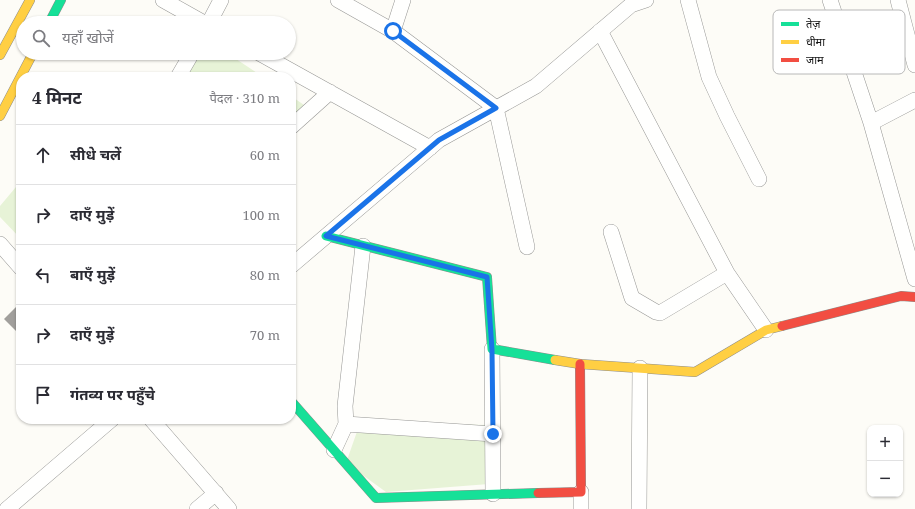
<!DOCTYPE html>
<html lang="hi">
<meta charset="utf-8">
<style>
body{margin:0;font-family:"Noto Serif","Noto Sans Devanagari",serif;background:#f2f2f3;color:#2b2b33}
.controls{position:absolute;right:12px;bottom:12px;display:grid;overflow:hidden;border-radius:8px;box-shadow:0 1px 3px #0004}
.controls button{width:36px;height:36px;display:grid;place-items:center;padding:0;border:0;border-bottom:1px solid #e1e1e2;background:#fff;color:#2b2b33;font:20px sans-serif}
.stop{position:absolute;width:12px;height:12px;margin:-9px;border:3px solid #1a73e8;border-radius:50%;background:#fff}
.stop.end{background:#1a73e8;border-color:#fff;box-shadow:0 1px 4px #0008}
.list{margin:0;padding:0;list-style:none}
h2{display:flex;justify-content:space-between;align-items:center;height:52px;margin:0;padding:0 16px;font-size:17px}
h2 small{font-size:13px;font-weight:400;color:#7c7c81}
.list li{display:grid;grid-template-columns:26px 1fr auto;gap:12px;align-items:center;box-sizing:border-box;height:60px;padding:0 16px;border-top:1px solid #e1e1e2}
.list b{display:block;font-size:15px;white-space:nowrap}
.list em{font-size:13px;font-style:normal;color:#7c7c81}
.icon{flex:none;width:22px;height:22px;fill:none;stroke:currentColor;stroke-width:2;stroke-linecap:round;stroke-linejoin:round}
.map{position:relative;flex:none;width:915px;height:509px;overflow:hidden}
.search{position:absolute;background:#fff;box-shadow:0 1px 3px #0004;left:16px;top:16px;width:280px;height:44px;display:flex;align-items:center;gap:10px;box-sizing:border-box;padding:0 14px;border-radius:22px;color:#7c7c81;font-size:15px}
.panel{position:absolute;background:#fff;box-shadow:0 1px 3px #0004;left:16px;top:72px;width:280px;height:352px;border-radius:16px}
.map>svg:first-child{display:block}
.green{fill:#e7f3d7}
.building{fill:#a19f9c}
.lines{fill:none;stroke-linecap:round;stroke-linejoin:round}
.street-casing{stroke:#979795;stroke-width:16}
.fast-casing{stroke:#8e8d8b;stroke-width:10}
.slow-casing{stroke:#8e8d8b;stroke-width:10}
.jam-casing{stroke:#8e8d8b;stroke-width:10}
.street{stroke:#fffffe;stroke-width:15}
.fast{stroke:#16e098;stroke-width:9}
.slow{stroke:#ffcf43;stroke-width:9}
.jam{stroke:#f24e42;stroke-width:9}
.route{stroke:#1a73e8;stroke-width:5}
.key{fill:#fff;stroke:#b8b8b8;stroke-width:1}
.key-label{font-size:11px;fill:#111}
</style>
<div class="map">
<svg width="915" height="509" viewBox="0 0 915 509">
<rect width="100%" height="100%" fill="#fdfcf7"/>
<path class="green" d="M190,53H227L263,77H175Z
M291,96L304,105L291,118Z
M21,181V239L0,217V206Z
M360,423L492,425L489,484L386,492L346,463Z"/>
<path class="building" d="M21,302V336L4,319Z"/>
<g class="lines">
<g class="street-casing">
<path id="street" d="M163,0L204,23
M338,0L393,31L496,108L527,247
M688,0L709,77L727,116L759,179
M830,0L871,123L915,279
M898,0L915,65
M209,23L221,0
M393,31L403,0
M600,31L727,273L766,330
M259,53L430,148
M178,77L192,53
M871,123L915,100
M291,127L330,92
M611,232L632,298L656,312L660,313L727,273
M0,244L21,268
M291,266L439,140L536,86L631,5L646,0
M492,349L493,494
M151,419L229,509
M346,424L493,434
M334,450L346,424L345,406L363,246
M7,509L112,419
M197,509L216,493
M581,509V492
M639,509L640,368"/>
</g>
<g class="fast-casing">
<path id="fast" d="M49,23L61,0
M326,236L487,277L492,349L555,360
M291,401L376,498L538,493"/>
</g>
<g class="slow-casing">
<path id="slow" d="M0,55L30,0
M0,116L33,53
M555,360L580,364L695,372L766,330L782,326"/>
</g>
<g class="jam-casing">
<path id="jam" d="M782,326L901,296L915,297
M538,493L581,492L580,364"/>
</g>
<use href="#street" class="street"/>
<use href="#fast" class="fast"/>
<use href="#slow" class="slow"/>
<use href="#jam" class="jam"/>
</g>
<g class="lines">
<path class="route" d="M393,31L496,108L439,140L326,236L487,277L492,350L493,434"/>
</g>
<rect x="773" y="10" width="132" height="64" rx="6" class="key"/>
<rect x="781" y="22" width="18" height="4" fill="#16e098"/>
<rect x="781" y="40" width="18" height="4" fill="#ffcf43"/>
<rect x="781" y="58" width="18" height="4" fill="#f24e42"/>
<g class="key-label">
<text x="806" y="28">तेज़</text>
<text x="806" y="46">धीमा</text>
<text x="806" y="64">जाम</text>
</g>
</svg>
<div class="controls">
<button>+</button>
<button>−</button>
</div>
<div class="stop" style="left:393px;top:31px"></div>
<div class="stop end" style="left:493px;top:434px"></div>
<div class="search"><svg class="icon" aria-label="search" viewBox="0 0 24 24"><circle cx="10" cy="10" r="6"/><path d="M15 15l6 6"/></svg>यहाँ खोजें</div>
<section class="panel">
<h2>4 मिनट<small>पैदल · 310 m</small></h2>
<ul class="list">
<li><svg class="icon" aria-label="ahead" viewBox="0 0 24 24"><path d="M12 20V5M6 11l6-6 6 6"/></svg><div><b>सीधे चलें</b></div><em>60 m</em></li>
<li><svg class="icon" aria-label="right" viewBox="0 0 24 24"><path d="M7 20v-9h11M14 6l5 5-5 5"/></svg><div><b>दाएँ मुड़ें</b></div><em>100 m</em></li>
<li><svg class="icon" aria-label="left" viewBox="0 0 24 24"><path d="M17 20v-9H6M10 6l-5 5 5 5"/></svg><div><b>बाएँ मुड़ें</b></div><em>80 m</em></li>
<li><svg class="icon" aria-label="right" viewBox="0 0 24 24"><path d="M7 20v-9h11M14 6l5 5-5 5"/></svg><div><b>दाएँ मुड़ें</b></div><em>70 m</em></li>
<li><svg class="icon" aria-label="arrive" viewBox="0 0 24 24"><path d="M6 21V4h12l-3 4 3 4H6"/></svg><div><b>गंतव्य पर पहुँचे</b></div></li>
</ul>
</section>
</div>
